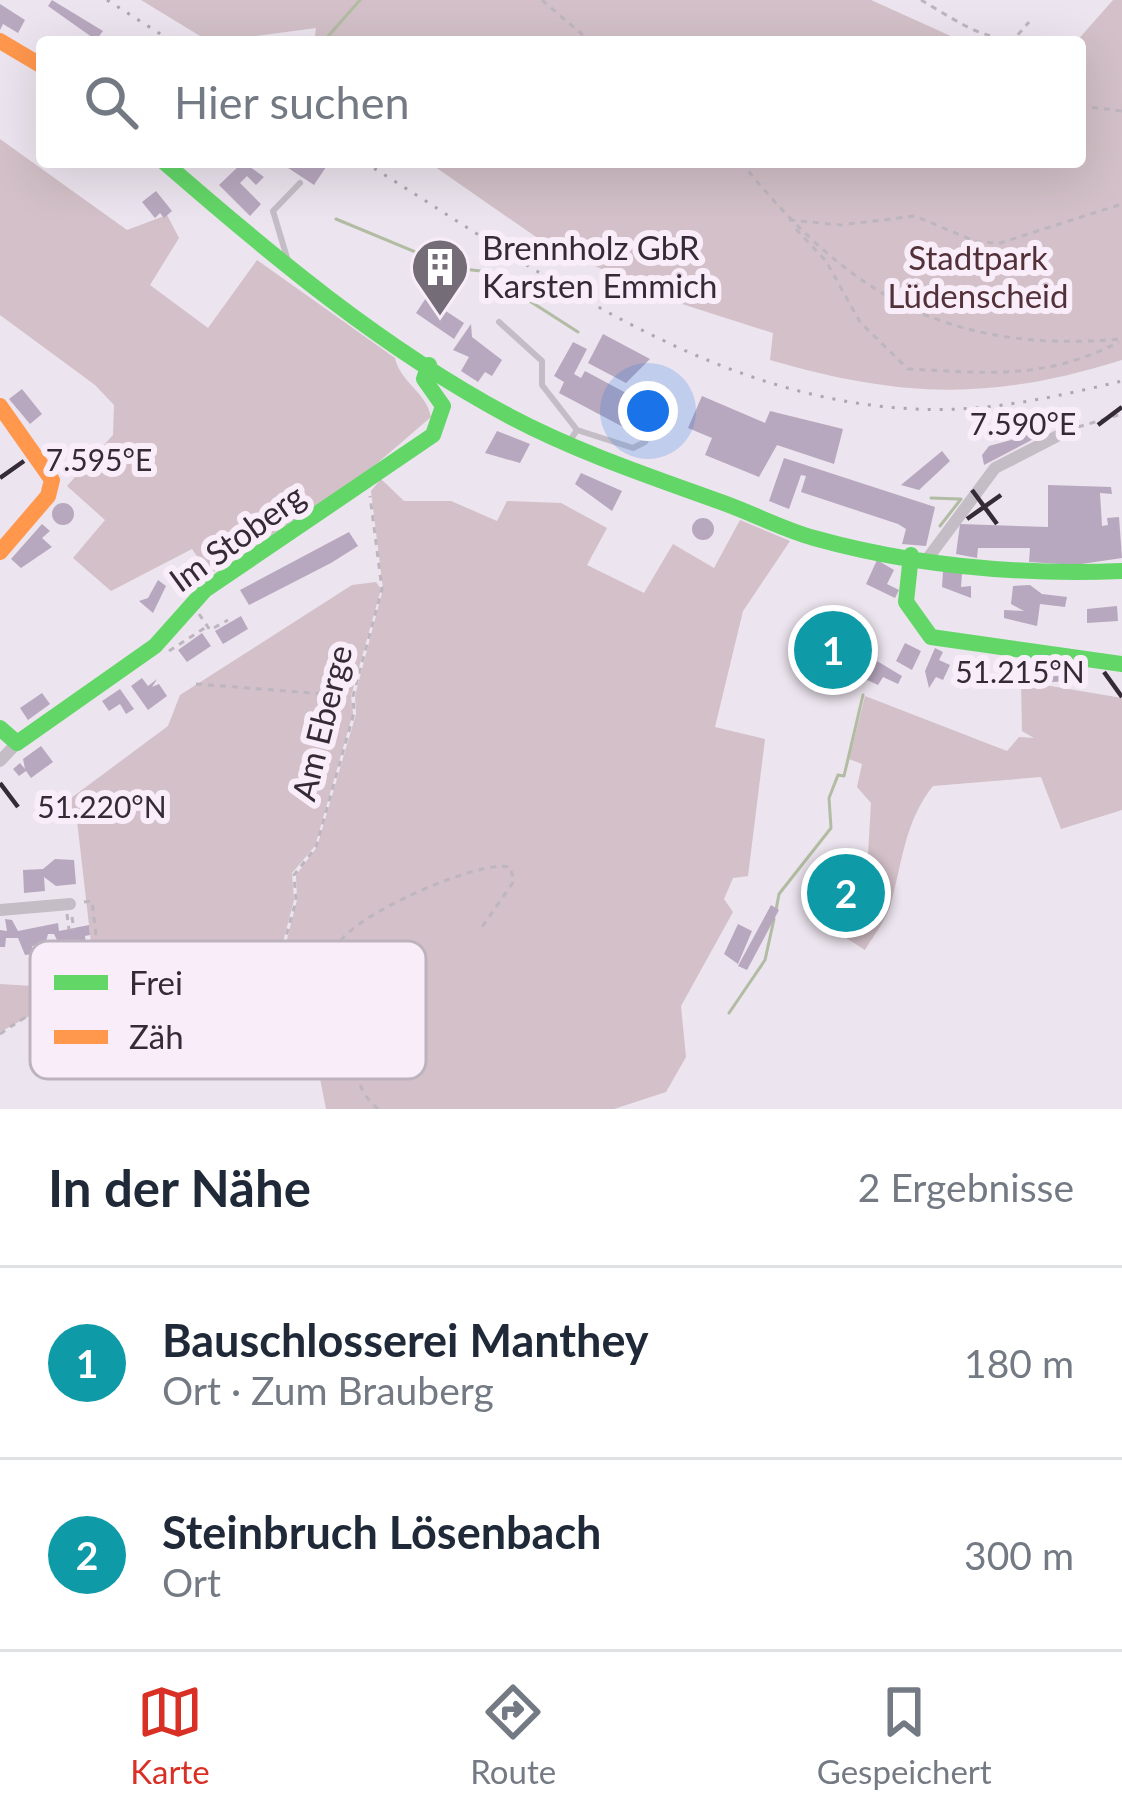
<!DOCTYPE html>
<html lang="de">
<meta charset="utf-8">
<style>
body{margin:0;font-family:Lato,sans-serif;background:#f6f6f7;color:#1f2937}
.you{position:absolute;left:648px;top:411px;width:42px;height:42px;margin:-30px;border:9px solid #fff;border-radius:50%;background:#1a73e8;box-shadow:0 0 0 18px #1a73e833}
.badge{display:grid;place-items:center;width:78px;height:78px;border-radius:50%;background:#d93025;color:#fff;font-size:39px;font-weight:700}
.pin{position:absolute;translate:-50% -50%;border:6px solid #fff;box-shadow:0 3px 12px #0006}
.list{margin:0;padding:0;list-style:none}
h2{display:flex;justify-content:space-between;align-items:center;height:156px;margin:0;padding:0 48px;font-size:51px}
h2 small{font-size:39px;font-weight:400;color:#747a83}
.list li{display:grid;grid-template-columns:78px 1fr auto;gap:36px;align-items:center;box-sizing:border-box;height:192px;padding:0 48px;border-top:3px solid #e0e1e3}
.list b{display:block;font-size:45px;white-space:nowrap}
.list p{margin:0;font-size:39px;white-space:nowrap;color:#747a83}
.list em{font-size:39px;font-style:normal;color:#747a83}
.icon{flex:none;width:66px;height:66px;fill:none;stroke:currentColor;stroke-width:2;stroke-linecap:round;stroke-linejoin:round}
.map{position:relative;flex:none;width:1122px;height:1109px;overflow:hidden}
.search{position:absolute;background:#fff;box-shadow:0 12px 48px #0002;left:36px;right:36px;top:36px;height:132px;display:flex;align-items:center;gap:30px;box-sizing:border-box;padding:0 42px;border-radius:12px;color:#747a83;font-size:45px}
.sheet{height:540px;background:#fff}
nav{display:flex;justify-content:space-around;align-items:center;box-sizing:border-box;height:168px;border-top:3px solid #e0e1e3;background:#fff;font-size:33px;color:#747a83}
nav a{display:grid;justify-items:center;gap:6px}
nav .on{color:#d93025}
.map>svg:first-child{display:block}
.green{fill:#d3c0c8}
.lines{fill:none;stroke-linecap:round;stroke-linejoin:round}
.stream{stroke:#b1bca2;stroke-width:3}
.building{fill:#b8a8bf}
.path{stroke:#beb6bf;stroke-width:3;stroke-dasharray:6 6;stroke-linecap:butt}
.lane{stroke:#c5bdc6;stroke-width:6}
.street{stroke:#c5bdc6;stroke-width:12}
.fast{stroke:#63d668;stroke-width:16}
.slow{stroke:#ff974d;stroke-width:16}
.rail{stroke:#ada7ae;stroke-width:3;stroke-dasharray:3 9;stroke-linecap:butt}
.ticks{fill:none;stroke:#342b37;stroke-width:4.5}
.labels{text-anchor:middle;stroke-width:12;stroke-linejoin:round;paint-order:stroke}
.poi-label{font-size:33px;fill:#342b37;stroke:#f8edf9;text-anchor:start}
.park-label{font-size:33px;fill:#533138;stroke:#f8edf9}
.street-label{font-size:33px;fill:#342b37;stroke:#f8edf9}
.key{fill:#f8edf9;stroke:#bdb3bf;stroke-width:3}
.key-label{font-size:33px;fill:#342b37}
.ticks-label{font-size:30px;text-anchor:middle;fill:#342b37;stroke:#f8edf9;stroke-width:12;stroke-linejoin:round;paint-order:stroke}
</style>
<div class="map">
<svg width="1122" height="1109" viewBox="0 0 1122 1109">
<rect width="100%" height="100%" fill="#ece4ee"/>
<path class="green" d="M141,0H871L964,42H314L316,28L210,42Z
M1113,0H1122V360C991,401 901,398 770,360L773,333L682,304L549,246L428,162H1080L1076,42Z
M0,139L127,230L167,215L179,238L150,285L208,328L257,260L395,358C400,382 427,393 431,417L367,472L221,568L202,577L204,566L192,549L111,591L73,558L105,520L67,486L113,435L114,405L95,385L0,315Z
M381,479L404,501H451L497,521L507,501L561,503L607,528L587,565L644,593L673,544L714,568L740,520L790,541L743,611L715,727L765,739L748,876L733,878L724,899L733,912L681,1006L686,1057L666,1092L614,1109H326L318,1068L259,955L285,947L297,900L296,875L317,847L356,714L355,696L383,589L371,491Z
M376,582L381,589L351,696L353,713L315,846L292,873L294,900L282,946L96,980L0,1032V984L33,986L95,977L76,812L59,807L168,726L180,695L352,585Z
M1021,681L1122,698V810L1061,829L1041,777L933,786C904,822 902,865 890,907C885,922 873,936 865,950L840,934L866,889L871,803L857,787L862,764L849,759L865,696L1007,751L1019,737L1034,738L1022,731Z"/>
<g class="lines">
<path class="stream" d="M323,42L360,0
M336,219L454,268L481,271
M514,291L578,332
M931,498L960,499
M940,526L961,499
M776,910L779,894L831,828L829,798L838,775L844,776L863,695
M729,1013L765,960L774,919"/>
</g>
<path class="building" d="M52,0L103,31L96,40L48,6Z
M0,4L25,20L18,33L3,24L0,30Z
M243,162L264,177L256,185L247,176L240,183L261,204L250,216L219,185Z
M279,162H318L326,167L314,185Z
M156,191L172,211L164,218L160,213L155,218L142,202Z
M426,298L464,323L454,339L416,313Z
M471,324L472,337L502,360L492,376L485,372L478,382L461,371L469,357L453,350Z
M603,334L650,359L626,383L588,363Z
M573,342L587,349L574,374L581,378L585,371L656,409L642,437L559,393L564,382L554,376Z
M22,389L42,414L30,424L9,399Z
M702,396L765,423L770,411L843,429L834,464L777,445L759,477L705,455L712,438L688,428Z
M1026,423L1039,424L1043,434L984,465L982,455L989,446L1011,440L1012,428Z
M497,431L530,444L520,463L485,453Z
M942,451L950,461L919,490L901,485Z
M784,458L935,507L926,546L902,544L906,529L898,524L801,492L806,476L801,475L789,509L769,501Z
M581,473L622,491L612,511L575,484Z
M1048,485L1111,487L1112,494L1100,493L1102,526L1108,525L1107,518L1119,517L1122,558L1075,565L1029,562L1030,548H978L977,558L956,554L960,524L1048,527Z
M52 514a11 11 0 1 1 22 0a11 11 0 1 1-22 0Z
M692 529a11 11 0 1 1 22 0a11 11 0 1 1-22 0Z
M42,524L50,531L42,538L52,547L21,568L11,559Z
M349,532L358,546L331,563L249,605L240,590Z
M877,560L894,570L887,584L899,590L895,598L866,584Z
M943,571L962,573L961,587L971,586V598L942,587Z
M158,580L166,586L153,613L139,601L148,598Z
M1030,585L1042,594L1067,597L1065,607L1040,604L1037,626L1004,618V610L1024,611L1011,604L1013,586Z
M1117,606L1118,621L1087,623V609Z
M241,616L248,629L223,644L215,631Z
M823,629L852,636L844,672L814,665Z
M202,633L211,646L187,662L178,650Z
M905,643L921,651L912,670L896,661Z
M935,648L943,652L939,660L950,665L943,680L936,677L929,688L925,671Z
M877,661L902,676L898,684L883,677L878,685L867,680Z
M1053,664L1078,666L1077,681L1049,682Z
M142,678L148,686L157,679L152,687L159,684L167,696L148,710L131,686Z
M120,689L134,709L126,714L120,704L109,711L102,701Z
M42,693L50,704L28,720L20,708Z
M41,746L53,762L31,778L26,771L19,776L13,769L20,763L25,769L23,759Z
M55,859L74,860L76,884L56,886L44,877L45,891L24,893L23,870L43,869Z
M849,874L864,882L841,934L822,917Z
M771,905L779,910L747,970L738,966Z
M5,919L12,920L18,931L58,923L59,931L89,925L90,935L85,936L86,945L61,948L54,934H48L45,945L32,946L33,954L25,955L18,938H6L5,947H0V930L7,931Z
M738,924L752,931L738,964L724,954Z"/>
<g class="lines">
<path class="path" d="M542,0L591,42
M921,0C949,16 981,40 1014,39L1029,22
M1080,106L1122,111
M741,162C849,296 948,354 1122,339
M789,220L841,225L915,216L977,242L1000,243L1122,204
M796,229L826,261L860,322L908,369C988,373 1045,380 1119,342
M1078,427L1122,414
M199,614L210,630L228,620
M169,651L206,627
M196,684L351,696
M84,902L92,901L101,978
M67,914L69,930
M72,917L74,930
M0,1034C107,959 172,982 283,947L296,901L294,875L316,847L354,713L353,696L382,589L370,496
M378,1109C356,1091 357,1071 351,1043C343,1009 323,982 338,945C351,916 479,859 510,867L514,881L480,930"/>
<path class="lane" d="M288,261L273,211L300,183
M499,322L542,361V385L577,430
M569,442L577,430L633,448L645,442L667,397"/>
<path class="street" d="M928,558L995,468L1069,430
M0,761L17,743
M0,910L70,904"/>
<path class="fast" d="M164,162C272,256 382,348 509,416C577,452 649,476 721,502C752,513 782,529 814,538C914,566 1019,575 1122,571
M911,555L906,602L931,637L1122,664
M0,728L17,743L155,646L205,590L433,435L443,406L424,379L429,365"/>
<path class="slow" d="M0,41L42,66
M0,406L52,480L48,496L0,552"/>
<path class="rail" d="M107,0L173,42
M364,162C535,268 706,399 915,409C985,413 1055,397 1122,381"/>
</g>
<path class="ticks" d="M1098,425L1122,407M0,478L24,461M972,490L997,524M967,519L1001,495M1104,672L1122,697M0,783L18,807"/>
<defs>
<g id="building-pin" transform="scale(3)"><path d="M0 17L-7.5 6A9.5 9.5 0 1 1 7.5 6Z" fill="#746c77" stroke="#f8edf9"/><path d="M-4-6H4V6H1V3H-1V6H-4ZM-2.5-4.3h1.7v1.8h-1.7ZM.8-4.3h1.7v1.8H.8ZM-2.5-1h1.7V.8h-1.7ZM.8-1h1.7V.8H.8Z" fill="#fff"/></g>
</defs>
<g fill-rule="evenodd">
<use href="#building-pin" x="440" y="267"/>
</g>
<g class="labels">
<g class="poi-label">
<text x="482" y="260">Brennholz GbR<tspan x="482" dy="38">Karsten Emmich</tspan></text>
</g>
<g class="park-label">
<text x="978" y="270">Stadtpark<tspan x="978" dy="38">Lüdenscheid</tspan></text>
</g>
<g class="street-label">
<text transform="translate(237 538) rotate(-36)" y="12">Im Stoberg</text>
<text transform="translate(322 723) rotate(-76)" y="12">Am Eberge</text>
</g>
</g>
<rect x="30" y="941" width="396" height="138" rx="18" class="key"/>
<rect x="54" y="975" width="54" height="15" fill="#63d668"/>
<rect x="54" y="1030" width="54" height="14" fill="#ff974d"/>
<g class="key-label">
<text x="129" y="995">Frei</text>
<text x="129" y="1049">Zäh</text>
</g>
<g class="ticks-label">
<text x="1023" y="435">7.590°E</text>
<text x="99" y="471">7.595°E</text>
<text x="1020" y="683">51.215°N</text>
<text x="102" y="818">51.220°N</text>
</g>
</svg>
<div class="you"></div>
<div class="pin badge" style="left:833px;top:650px;background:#0f9aa8">1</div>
<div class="pin badge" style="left:846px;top:893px;background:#0f9aa8">2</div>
<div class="search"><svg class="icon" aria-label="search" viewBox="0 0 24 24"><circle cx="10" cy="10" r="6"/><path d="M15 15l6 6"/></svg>Hier suchen</div>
</div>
<section class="sheet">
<h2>In der Nähe<small>2 Ergebnisse</small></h2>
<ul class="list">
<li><span class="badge" style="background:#0f9aa8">1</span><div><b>Bauschlosserei Manthey</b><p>Ort · Zum Brauberg</p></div><em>180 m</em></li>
<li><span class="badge" style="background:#0f9aa8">2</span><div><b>Steinbruch Lösenbach</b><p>Ort</p></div><em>300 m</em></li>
</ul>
</section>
<nav>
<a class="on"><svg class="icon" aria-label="map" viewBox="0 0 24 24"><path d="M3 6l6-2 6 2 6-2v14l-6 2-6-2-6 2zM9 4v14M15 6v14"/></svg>Karte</a>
<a><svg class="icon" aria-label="directions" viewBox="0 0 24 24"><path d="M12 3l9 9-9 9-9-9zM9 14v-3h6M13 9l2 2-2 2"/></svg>Route</a>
<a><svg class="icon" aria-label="saved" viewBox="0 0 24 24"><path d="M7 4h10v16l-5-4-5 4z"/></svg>Gespeichert</a>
</nav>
